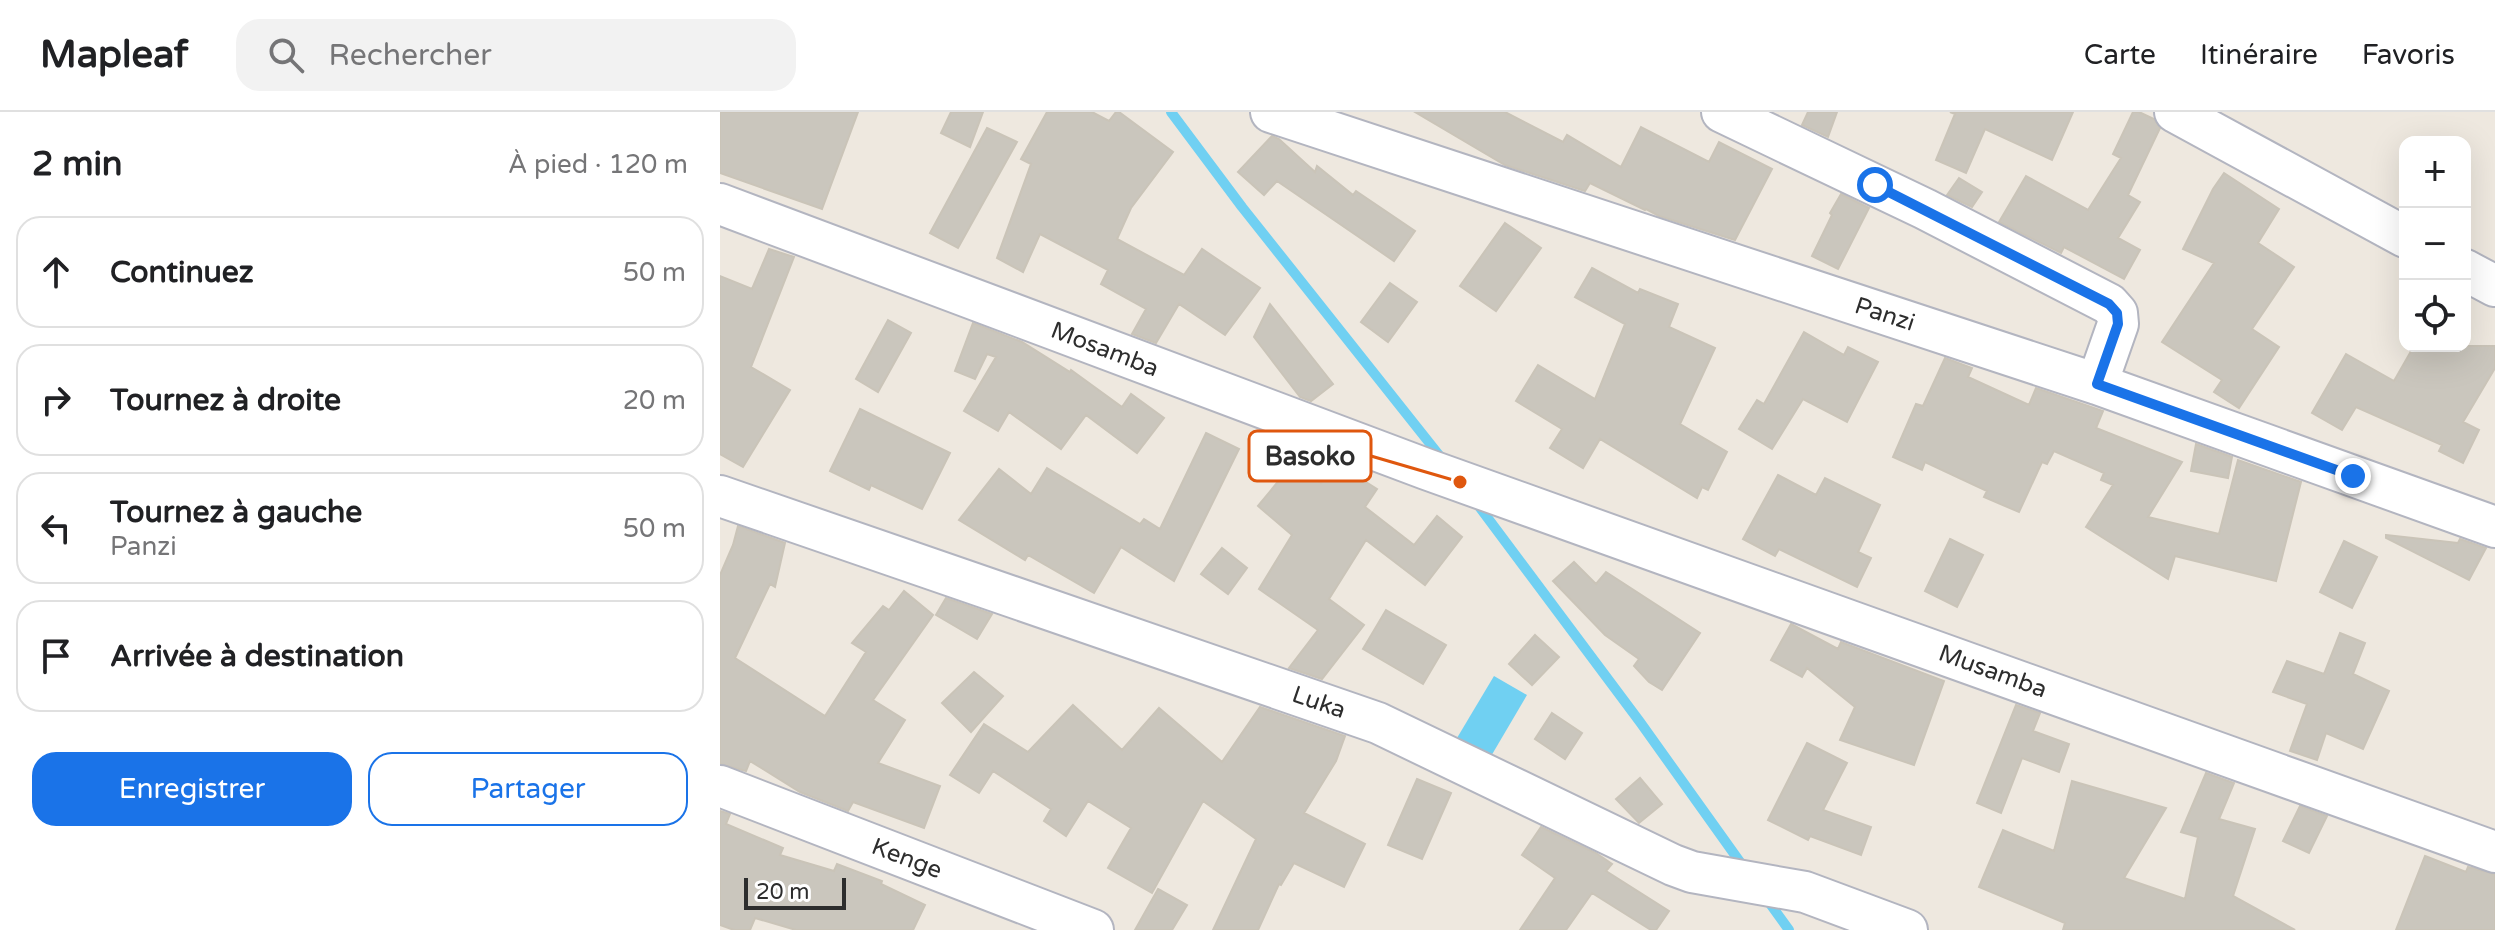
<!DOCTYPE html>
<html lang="fr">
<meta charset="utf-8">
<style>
body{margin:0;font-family:"Varela Round",sans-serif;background:#f2f2f2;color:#202124}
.controls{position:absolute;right:24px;top:24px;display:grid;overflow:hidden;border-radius:16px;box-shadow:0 8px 32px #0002}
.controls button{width:72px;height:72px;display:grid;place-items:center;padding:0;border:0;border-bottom:2px solid #e0e0e0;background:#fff;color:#202124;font:40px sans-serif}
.scale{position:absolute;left:24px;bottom:20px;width:102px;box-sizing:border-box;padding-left:8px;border:4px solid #2d2d2d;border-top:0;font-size:22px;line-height:28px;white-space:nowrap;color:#2d2d2d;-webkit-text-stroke:6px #fff;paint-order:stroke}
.stop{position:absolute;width:24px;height:24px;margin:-18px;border:6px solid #1a73e8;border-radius:50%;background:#fff}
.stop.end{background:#1a73e8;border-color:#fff;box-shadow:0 2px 8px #0008}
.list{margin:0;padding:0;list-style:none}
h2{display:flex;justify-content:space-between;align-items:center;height:104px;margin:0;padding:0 32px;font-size:34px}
h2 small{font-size:26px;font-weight:400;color:#757577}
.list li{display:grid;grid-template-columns:52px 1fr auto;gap:24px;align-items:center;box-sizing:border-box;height:112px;margin:0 16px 16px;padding:0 16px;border:2px solid #e0e0e0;border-radius:24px}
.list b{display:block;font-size:30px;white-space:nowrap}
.list p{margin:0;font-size:26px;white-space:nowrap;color:#757577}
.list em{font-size:26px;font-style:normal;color:#757577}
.actions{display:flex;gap:16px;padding:24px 32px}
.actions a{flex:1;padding:18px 0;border:2px solid #1a73e8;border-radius:24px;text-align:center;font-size:28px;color:#1a73e8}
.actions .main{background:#1a73e8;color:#fff}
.icon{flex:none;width:44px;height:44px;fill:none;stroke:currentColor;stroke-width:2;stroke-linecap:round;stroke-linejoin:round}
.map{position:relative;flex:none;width:1775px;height:818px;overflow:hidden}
header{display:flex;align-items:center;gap:48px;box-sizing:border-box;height:112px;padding:0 40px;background:#fff;border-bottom:2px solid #e0e0e0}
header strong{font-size:38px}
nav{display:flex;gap:44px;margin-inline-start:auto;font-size:28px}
.search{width:560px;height:72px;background:#f2f2f2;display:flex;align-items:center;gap:20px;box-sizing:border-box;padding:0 28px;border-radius:24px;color:#757577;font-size:30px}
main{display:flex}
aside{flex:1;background:#fff}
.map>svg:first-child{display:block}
.water{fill:#70d0f2}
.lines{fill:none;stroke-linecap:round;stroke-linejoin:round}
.stream{stroke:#70d0f2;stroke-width:10}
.building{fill:#cac6bd;stroke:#cac4b8;stroke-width:2}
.minor-casing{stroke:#b3b5c0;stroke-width:44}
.minor{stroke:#fff;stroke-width:40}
.route{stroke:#1a73e8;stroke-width:10}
.labels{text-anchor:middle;stroke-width:7;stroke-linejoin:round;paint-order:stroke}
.street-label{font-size:24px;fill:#2d2d2d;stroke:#fff}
.leader{fill:none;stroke:#df570e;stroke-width:3}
.callout-dot{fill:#df570e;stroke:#fff;stroke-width:3}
.callout{fill:#fff;stroke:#df570e;stroke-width:3}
.callout-label{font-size:26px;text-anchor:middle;font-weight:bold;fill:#2d2d2d}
</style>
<header>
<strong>Mapleaf</strong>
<div class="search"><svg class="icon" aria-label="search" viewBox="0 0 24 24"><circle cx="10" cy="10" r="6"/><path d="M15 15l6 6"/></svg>Rechercher</div>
<nav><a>Carte</a><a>Itinéraire</a><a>Favoris</a></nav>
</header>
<main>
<aside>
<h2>2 min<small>À pied · 120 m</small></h2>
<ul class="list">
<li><svg class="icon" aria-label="ahead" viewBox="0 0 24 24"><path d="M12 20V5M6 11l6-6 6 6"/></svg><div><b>Continuez</b></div><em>50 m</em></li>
<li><svg class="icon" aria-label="right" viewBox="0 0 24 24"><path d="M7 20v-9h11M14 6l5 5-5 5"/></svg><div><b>Tournez à droite</b></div><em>20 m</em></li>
<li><svg class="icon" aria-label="left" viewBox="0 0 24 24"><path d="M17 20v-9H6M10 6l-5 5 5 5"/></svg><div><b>Tournez à gauche</b><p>Panzi</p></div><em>50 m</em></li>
<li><svg class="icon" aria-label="arrive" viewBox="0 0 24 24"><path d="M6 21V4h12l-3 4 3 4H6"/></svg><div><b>Arrivée à destination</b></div></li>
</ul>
<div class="actions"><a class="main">Enregistrer</a><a>Partager</a></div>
</aside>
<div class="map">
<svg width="1775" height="818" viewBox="0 0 1775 818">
<rect width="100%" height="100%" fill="#eee8df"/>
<path class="water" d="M774,564L807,583L767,651L734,631Z"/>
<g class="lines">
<path class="stream" d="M451,0L522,95L723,348
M755,389L920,610L1025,757
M1046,786L1069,818"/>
</g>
<path class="building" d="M0,0H138L102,97L0,61Z
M231,0H263L250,35L221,21Z
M327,0H372L389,9L396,0H399L453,40L411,96L397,127L464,163L482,137L540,176L505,223L459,192L436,231L412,222L426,197L381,172L388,158L320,122L303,160L277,146L311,52L301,47Z
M695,0H785L843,30L847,23L901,55L921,15L989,50L999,30L1052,57L1015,128L939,104L926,97L925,98L870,71L865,79L785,53Z
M1088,0H1117L1108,25L1082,13Z
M1230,0H1353L1332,48L1265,17L1246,61L1216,48L1235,2Z
M1413,0H1419L1434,7L1440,16L1408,83L1420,90L1398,126L1420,138L1404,167L1344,135L1341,141L1279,110L1306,64L1368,98L1401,46L1393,42Z
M267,16L297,30L238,136L210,121Z
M552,24L559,27L595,60L597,54L633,83L636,79L695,119L674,149L557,69L544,83L518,60Z
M1504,61L1559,97L1538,131L1574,155L1532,217L1559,235L1519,296L1494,280L1502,268L1442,230L1494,151L1463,137L1493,77Z
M1239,66L1262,80L1252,95L1227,83Z
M1121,82L1149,96L1118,157L1092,144L1112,103L1110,101Z
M785,111L821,136L776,199L740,174Z
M49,137L74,145L31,255L70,278L23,355L0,342V164L32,177Z
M872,156L918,181L920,177L958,192L949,215L995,236L960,312L1007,340L988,378L982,375L977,386L880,327L863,356L830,336L842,317L796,289L818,253L875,287L905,212L855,185Z
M670,171L697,190L668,230L641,210Z
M550,192L613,272L591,289L580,285L534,225Z
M168,208L191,221L158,280L136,267Z
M253,211L302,230L350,260L351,258L402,295L411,282L444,306L417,341L366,303L341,337L289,300L278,319L244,299L276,245L267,242L255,267L235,259Z
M1084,220L1124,243L1128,235L1158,250L1127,310L1083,287L1052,337L1019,317L1037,288L1044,292Z
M1694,234H1775V256L1743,310L1759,318L1743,351L1719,339L1722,333L1636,295L1622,318L1592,301L1626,242L1674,269Z
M1225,246L1252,256L1248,265L1309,293L1316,276L1383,299L1376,316L1462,350L1428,405L1499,422L1518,348L1581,370L1556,469L1455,444L1448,467L1366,415L1393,373L1381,368L1384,361L1334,339L1327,352L1322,350L1299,400L1264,385L1267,379L1205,350L1202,358L1173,345L1196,292L1203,294Z
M140,297L230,341L202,397L151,373L149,378L110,359Z
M486,321L519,337L454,469L401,435L374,481L308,443L305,448L239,408L279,357L311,382L327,356L420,412L424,407L440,417Z
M1476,332L1512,345L1508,366L1471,359Z
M575,349L601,371L614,350L657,377L645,395L694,433L717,404L742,425L705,473L646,428L609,487L644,513L602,567L569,556L598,518L539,477L572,423L538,394Z
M1058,363L1096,383L1105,366L1160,393L1138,440L1151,446L1137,475L1059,437L1055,444L1023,427Z
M18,414L65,431L55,475L50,472L15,546L105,604L146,540L132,531L163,494L169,498L184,479L213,503L153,588L185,608L158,651L220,674L204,716L133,690L128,699L80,680L30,649L26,659L0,652V463L13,433Z
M1666,423L1738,431L1740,427L1766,436L1749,468L1666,426Z
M1230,427L1263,443L1237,495L1205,479Z
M1624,429L1657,445L1632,496L1600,480Z
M502,436L527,456L508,482L481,462Z
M854,450L876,472L886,460L980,521L942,578L929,570L914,554L919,547L885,523L833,469Z
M226,486L272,502L257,527L216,503Z
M666,498L726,533L703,572L643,537Z
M1071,512L1118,537L1121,530L1224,569L1194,653L1120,628L1135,595L1087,556L1082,565L1051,548Z
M1620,521L1645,531L1633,562L1669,579L1643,637L1606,621L1597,648L1570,639L1587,592L1553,580L1567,549L1604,562Z
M815,523L839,545L812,573L789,552Z
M254,560L283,584L251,620L222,591Z
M353,593L402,638L439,596L502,650L540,595L625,624L616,649L584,701L645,732L624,775L574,751L561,773L559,772L538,818H493L536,727L483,689L432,781L388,756L411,716L368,689L346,724L324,709L331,697L273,659L259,681L230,663L264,612L308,640Z
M1296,593L1320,601L1313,619L1349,632L1339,660L1302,646L1281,701L1257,691Z
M832,601L862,621L845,647L815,627Z
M1087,631L1127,651L1103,698L1151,715L1141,743L1090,724L1088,728L1048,708Z
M1486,661L1514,671L1499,707L1535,717L1513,784L1575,818H1343L1345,811L1259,775L1283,718L1334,739L1352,669L1446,696L1404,766L1465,787L1478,725L1461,720Z
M920,666L942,692L919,711L896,687Z
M697,667L731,681L702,747L668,733Z
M1580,694L1607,704L1589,741L1563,729Z
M0,699L10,702L6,712L63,736L60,743L114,759L117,752L162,769L161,772L205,793L193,818H76L35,806L30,818H14L0,813Z
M821,715L876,741L892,752L886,759L949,799L936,818H931L872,781L846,818H800L835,766L802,743Z
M1705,744L1746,760L1748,755L1775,762V818H1676Z
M438,777L467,793L452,818H415Z"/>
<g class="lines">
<g class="minor-casing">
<path id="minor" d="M551,0L1377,272L1775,415
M1002,0L1205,97L1389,192L1397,201L1398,212L1377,272
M1455,0L1685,125
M0,92L706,357L1775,740
M1745,158L1775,174
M0,384L658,611L953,753L972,760L1085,780L1187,818
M0,674L373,818"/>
</g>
<use href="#minor" class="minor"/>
</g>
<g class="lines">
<path class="route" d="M1155,73L1389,192L1397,201L1398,212L1377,272L1633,364"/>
</g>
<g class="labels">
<g class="street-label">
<text transform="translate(1165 202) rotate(18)" y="8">Panzi</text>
<text transform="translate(385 237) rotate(21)" y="8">Mosamba</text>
<text transform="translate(1273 559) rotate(20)" y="8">Musamba</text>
<text transform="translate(599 590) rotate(19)" y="8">Luka</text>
<text transform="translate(187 746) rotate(21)" y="8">Kenge</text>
</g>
</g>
<path class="leader" d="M740 370L651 344"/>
<circle class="callout-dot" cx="740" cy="370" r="8"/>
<rect class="callout" x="529" y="319" width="122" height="50" rx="8"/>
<g class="callout-label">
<text x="590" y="353">Basoko</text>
</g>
</svg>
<div class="controls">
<button>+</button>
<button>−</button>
<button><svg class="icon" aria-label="locate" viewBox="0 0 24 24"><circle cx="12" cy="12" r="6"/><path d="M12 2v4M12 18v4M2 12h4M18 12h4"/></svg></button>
</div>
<div class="scale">20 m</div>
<div class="stop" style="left:1155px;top:73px"></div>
<div class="stop end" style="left:1633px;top:364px"></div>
</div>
</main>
